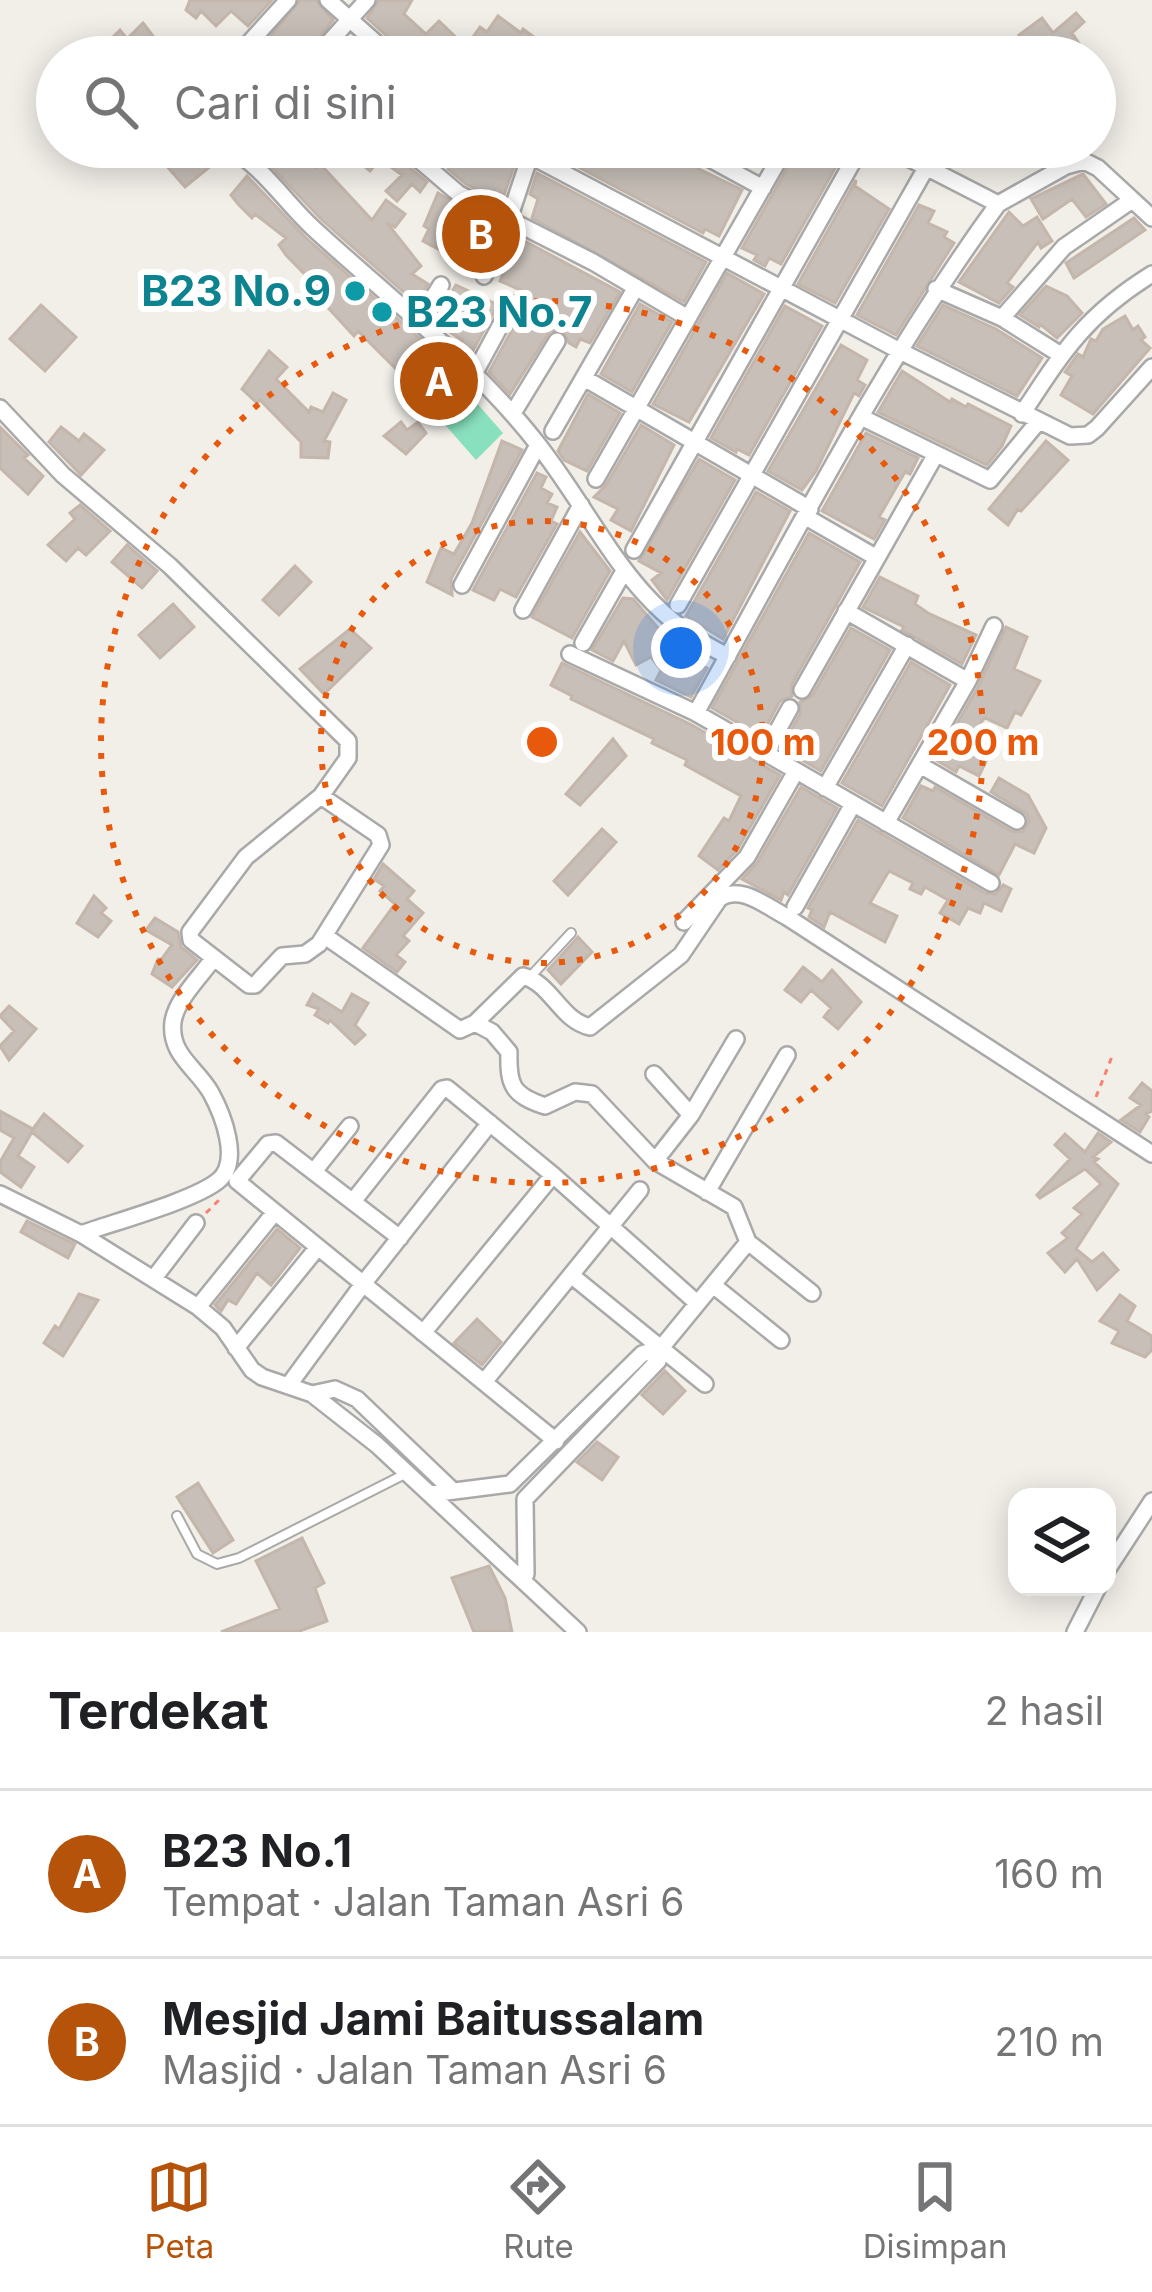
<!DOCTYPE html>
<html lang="id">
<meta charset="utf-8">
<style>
body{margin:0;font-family:Inter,sans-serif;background:#f6f6f6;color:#202124}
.controls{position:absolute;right:36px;bottom:36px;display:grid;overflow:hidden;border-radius:24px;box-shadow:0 6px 30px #0003}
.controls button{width:108px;height:108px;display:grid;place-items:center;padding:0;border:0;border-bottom:3px solid #e0e0e0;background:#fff;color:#202124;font:60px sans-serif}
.you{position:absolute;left:681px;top:648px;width:42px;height:42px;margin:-30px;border:9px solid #fff;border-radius:50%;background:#1a73e8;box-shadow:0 0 0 18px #1a73e833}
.badge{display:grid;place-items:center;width:78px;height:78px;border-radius:50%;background:#b45309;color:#fff;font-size:39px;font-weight:700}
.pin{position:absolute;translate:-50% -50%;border:6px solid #fff;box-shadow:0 3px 12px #0006}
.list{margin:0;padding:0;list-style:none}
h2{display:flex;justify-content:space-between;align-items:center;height:156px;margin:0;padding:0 48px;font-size:51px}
h2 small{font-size:39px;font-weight:400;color:#757577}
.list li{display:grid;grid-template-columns:78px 1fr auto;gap:36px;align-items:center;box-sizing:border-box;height:168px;padding:0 48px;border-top:3px solid #e0e0e0}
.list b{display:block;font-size:45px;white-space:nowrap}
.list p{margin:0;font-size:39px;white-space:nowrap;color:#757577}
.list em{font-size:39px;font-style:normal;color:#757577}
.icon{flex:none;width:66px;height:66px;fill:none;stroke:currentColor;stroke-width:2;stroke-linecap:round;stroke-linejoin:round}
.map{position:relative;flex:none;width:1152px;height:1632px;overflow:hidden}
.search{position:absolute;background:#fff;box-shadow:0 6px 30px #0003;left:36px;right:36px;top:36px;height:132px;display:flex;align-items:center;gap:30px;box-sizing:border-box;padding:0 42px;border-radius:66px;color:#757577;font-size:45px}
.sheet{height:492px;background:#fff}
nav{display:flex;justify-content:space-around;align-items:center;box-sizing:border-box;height:168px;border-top:3px solid #e0e0e0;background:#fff;font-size:33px;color:#757577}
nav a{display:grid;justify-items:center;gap:6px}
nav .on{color:#b45309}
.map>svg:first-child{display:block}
.pitch{fill:#88e0be}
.building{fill:#c7bfb8;stroke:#c4b6ab;stroke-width:3}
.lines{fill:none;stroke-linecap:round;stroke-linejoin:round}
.service-casing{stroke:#a9a9a9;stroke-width:12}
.minor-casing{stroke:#a9a9a9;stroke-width:20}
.path{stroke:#fa8072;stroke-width:3;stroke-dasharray:6 6;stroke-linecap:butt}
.service{stroke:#fff;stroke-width:8}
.minor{stroke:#fff;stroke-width:15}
.ring{fill:none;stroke:#e8590c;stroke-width:6;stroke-dasharray:6 12}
.culture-dot{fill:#0f9aa8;stroke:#fff;stroke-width:4.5}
.labels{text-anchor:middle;stroke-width:12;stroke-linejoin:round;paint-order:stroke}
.culture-label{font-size:42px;font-weight:bold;fill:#0d838f;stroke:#fff;text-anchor:end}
.centre{fill:#e8590c;stroke:#fff;stroke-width:6}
.ring-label{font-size:36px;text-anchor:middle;font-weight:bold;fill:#e8590c;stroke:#fff;stroke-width:12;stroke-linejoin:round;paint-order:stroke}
</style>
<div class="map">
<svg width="1152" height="1632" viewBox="0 0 1152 1632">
<rect width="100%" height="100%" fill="#f2efe9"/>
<path class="pitch" d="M467,392L503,433L476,460L439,418Z"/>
<path class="building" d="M190,0H272L248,26L231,11L216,26L201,11L196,18L186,10Z
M300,0H316L333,20L304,57H270L264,44Z
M379,0H412L404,14L426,34L439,21L466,47L480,27L487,32L498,16L521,33L523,29L561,57H404L400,48L367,18Z
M1076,13L1084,22L1072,33L1088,57H1039L1019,35L1042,18L1053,33Z
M143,23L159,44L175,57H140L132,49L125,55L111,39L120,30L127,39Z
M150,147H190L212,165L185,187Z
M275,147H296L316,168L320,164L372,220L386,200L405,214L395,227L387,223L421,266L412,274L428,284L416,303L321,219L264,159Z
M341,147H392L396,156L427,182L420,192L412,184L397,201L386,191L402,175L380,159L370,171Z
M457,147H494L516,161L503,198L499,201L466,184L448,169Z
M570,147H676L678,154L695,167L742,190L719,236L705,229L703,233L563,159Z
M827,147H847L781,264L769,258L765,266L754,260L757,255L742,248L794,156L816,167Z
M537,173L706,262L684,302L532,218L538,199L530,194Z
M1083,174L1106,204L1086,217L1072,199L1043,219L1031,199Z
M247,176L305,237L425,343L442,365H448L457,374L435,397L421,384L416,389L358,331L354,336L320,299L324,294L286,255L279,245L286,238L255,214L252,218L238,204L231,195Z
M856,180L855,186L889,209L835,303L798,284Z
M438,193L493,226L474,268L423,241L429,229L424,226Z
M919,205L934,211L928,223L947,232L944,237L954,243L896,335L857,315Z
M1009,212L1023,226L1037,217L1052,241L1041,248L1038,242L1007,283L1013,287L999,303L959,282Z
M1134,218L1145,230L1074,278L1066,263Z
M519,238L620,292L590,343L580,339L576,347L569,343L562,330L550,331L510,394L489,372L523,310L527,293L500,281Z
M727,273L764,294L689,422L653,404Z
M456,285L498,305L471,354L460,343L462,340L442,327L447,317L438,313Z
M1046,286L1067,296L1082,313L1057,338L1040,324L1039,327L1020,315Z
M640,304L672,322L632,392L601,374Z
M41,305L76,337L45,371L10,339Z
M943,305L996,329L1042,358L1017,396L917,346Z
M785,306L822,326L749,455L737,449L736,452L711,438Z
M1125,316L1133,330L1138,326L1145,337L1141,340L1150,348L1093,414L1061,395L1072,376L1065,372L1078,354L1083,357L1091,339L1096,341L1103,329Z
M841,345L867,360L857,380L865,385L859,396L854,393L816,471L802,490L768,471Z
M269,351L287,367L276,379L309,412L311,407L323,412L333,393L346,400L324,441L330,442L328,458L301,457V442L260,400L257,403L242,389Z
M902,371L950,402L952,399L966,407L968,404L1011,426L1002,446L987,465L878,412Z
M588,394L620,413L587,471L564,460L558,451Z
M401,422L407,430L418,422L426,433L406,454L384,436Z
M641,425L674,445L631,531L611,520L618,509L594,497L606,485Z
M0,427L28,455L24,458L43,476L28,494L0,468Z
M61,427L79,441L84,434L104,450L81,475L49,442Z
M866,433L918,458L910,474L905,472L879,517L885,520L874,539L822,511Z
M502,441L522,450L451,579L452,595L427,582L441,548L454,554L472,523Z
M1046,441L1068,460L1021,511L1018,509L1008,525L989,509Z
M699,459L735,480L667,600L652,580L661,573L639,561Z
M537,473L546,477L541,488L552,494L547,503L557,507L551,521L557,524L516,597L500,589L494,600L473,590Z
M756,492L790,511L723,639L686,616Z
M80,505L110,531L86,555L78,548L66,561L48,545L75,519L70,513Z
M580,532L610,571L572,638L532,617Z
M809,533L860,562L792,684V696L780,701L761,736L712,708Z
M127,545L157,571L142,588L112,562Z
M295,566L311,582L279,615L263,600Z
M880,577L918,596L915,604L928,613L976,635L962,664L902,630L904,627L863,607Z
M623,598L633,599L671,643L684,647L680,654L707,668L691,697L656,680L661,670L651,657L636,665L624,641L613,661L592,650Z
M173,604L194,627L160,658L139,635Z
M1006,627L1027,637L1014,669L1040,681L1021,715L1015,712L1007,728L985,718L982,721L969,746L989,755L979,776L959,766L956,772L936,760L978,687Z
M851,628L890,650L821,771L781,748L800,714V702L812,696Z
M350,629L371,648L324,694L300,669Z
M911,662L950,685L882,806L842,783Z
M562,663L690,724L780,775L737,850L718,870L699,856L724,818L729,821L741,796L685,765L687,760L652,743L654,739L571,699L572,696L551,685Z
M613,739L626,756L580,805L566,794Z
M999,778L1028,795L1046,828L1034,853L1015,844L999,875L903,818L921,786L933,791L935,787L1011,831L1022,832L1029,822L1027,814L991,792Z
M801,787L837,808L788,895L784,892L781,900L742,879L757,863Z
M858,820L985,893L996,894L1003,885L1011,889L1001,911L984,903L980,913L968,908L959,924L940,913L948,900L925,887L921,894L910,889L913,883L889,871L870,903L897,916L885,942L830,912L824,927L809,917L812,910L808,908Z
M602,829L616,842L568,895L554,881Z
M383,864L414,891L407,899L423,913L403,936L409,941L396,955L405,962L397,972L363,948L395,904L380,891L384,886L374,879Z
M94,896L106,908L101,913L111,921L98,937L77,923Z
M155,918L178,932L181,947L197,960L172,987L152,974L158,959L161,960L172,945L146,930Z
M578,937L592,952L561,984L548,970Z
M803,967L822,982L832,970L861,1002L838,1029L824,1017L831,1008L811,990L801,1002L785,990Z
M313,994L342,1012L352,994L368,1003L355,1025L365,1035L355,1044L330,1020L328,1023L315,1015L319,1009L307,1005Z
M9,1006L36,1029L9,1060L0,1046L14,1031L0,1016Z
M1142,1083L1152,1091V1111L1146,1114L1149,1117L1140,1132L1121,1120L1141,1105L1130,1098Z
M0,1111L33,1129L44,1114L82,1146L68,1162L32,1132L18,1156L34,1167L21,1187L0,1172V1162L14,1138L0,1130Z
M1098,1133L1111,1142L1093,1157L1098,1159L1094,1162L1118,1184L1076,1249L1092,1262L1103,1253L1118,1270L1097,1290L1077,1259L1065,1272L1048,1253L1068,1238L1062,1233L1082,1214L1074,1208L1101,1184L1085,1169L1040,1198L1037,1195L1070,1159L1055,1145L1065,1134L1085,1152Z
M27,1221L75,1244L68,1258L21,1232Z
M277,1229L300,1248L271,1285L257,1273L236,1304L228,1300L221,1311L215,1305Z
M79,1294L98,1300L63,1356L44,1343L55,1326L59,1329Z
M1120,1295L1135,1306L1127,1321L1152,1336V1350L1145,1357L1112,1343L1119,1331L1100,1321Z
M477,1319L501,1342L482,1365L454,1343Z
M665,1371L685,1391L663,1414L642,1395Z
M597,1442L618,1457L602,1480L577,1462Z
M198,1483L233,1540L213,1553L177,1497Z
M302,1538L324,1583L315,1588L327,1621L297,1632H221L280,1609L256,1561Z
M489,1566L505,1598L512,1632H474L452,1578Z"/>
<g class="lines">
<g class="service-casing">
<path id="service" d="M530,977L571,933
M177,1516L197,1554L217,1564L239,1558L407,1473"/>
</g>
<g class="minor-casing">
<path id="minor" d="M328,0L392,57
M258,57L249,43L288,0
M316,57L367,0
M615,57L622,46
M227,147C264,167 283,200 313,228C388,297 473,362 536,442C601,524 628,609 728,656
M404,147L459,194L593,262L688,318
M514,147L898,350L1070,436L1088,435L1097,428L1152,367
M688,147L763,188
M887,147L998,204L1066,166L1084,161L1098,168L1152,218
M484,276L508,222L530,156
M936,289L1002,318L1061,355
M1002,318L1064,247L1132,200
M418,322L441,285
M473,376L512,304
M584,378L810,509
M0,408L63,475L170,566L348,741V758L321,796L378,835L381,845L319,944L305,954L282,956L255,985H249L191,940L190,932L246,857L321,796
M513,413L557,341
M1022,414C1064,350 1086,315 1152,274
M861,417L990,480L1038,422
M553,431L636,287
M596,479L786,147
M806,517L877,558
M634,550L861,147
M462,585L538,445
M678,605L926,168
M523,610L581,505
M846,611L968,681
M583,643L624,571
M570,654L696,713L991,883
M802,690L936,454
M696,713C792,541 881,364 998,204
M765,753L790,708
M920,765L1017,821
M825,788L907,645
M886,823L968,681L994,626
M795,907L853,804
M684,922L747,857L796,771
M325,936L460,1030L475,1023L523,976C552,984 560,1020 590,1027L681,955L719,899C740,883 767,907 787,917L1152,1154
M475,1023L492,1032L509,1052C508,1085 512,1095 545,1106L575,1092L592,1094L655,1161L734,1207L748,1242L812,1293
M654,1074L691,1115
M655,1161L691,1115L736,1039
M315,1170L350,1126
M707,1192L787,1055
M0,1194L81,1234L198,1307L223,1328L252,1370L262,1377L312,1394L377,1445L578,1632
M354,1200L442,1089L447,1088L553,1175L697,1303
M81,1234C114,1222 196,1200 219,1180C241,1161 223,1115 211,1093C197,1068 169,1055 173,1022C176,1000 200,977 213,959
M400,1238L276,1143L268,1144L237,1181L556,1441
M571,1275L705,1384
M154,1278L196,1223
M713,1285L781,1340
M198,1307L275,1212
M423,1333L553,1175
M236,1348L318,1247
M484,1382L640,1190
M288,1386L363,1284L490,1123
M312,1394L335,1389L357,1399L451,1489
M431,1494L510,1484L642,1354L661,1348
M1107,1570L1152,1501
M526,1574L525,1499L658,1361L661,1348L748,1242
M1075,1632L1098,1587"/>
</g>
<path class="path" d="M1096,1097L1113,1054
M206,1213L220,1199"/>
<use href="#service" class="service"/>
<use href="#minor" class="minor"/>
</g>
<g class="ring">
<circle cx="542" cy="742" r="221"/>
<circle cx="542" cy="742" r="441"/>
</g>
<g class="culture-dot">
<circle cx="355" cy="291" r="12"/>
<circle cx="382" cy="312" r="12"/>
</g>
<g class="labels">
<g class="culture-label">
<text x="331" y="306">B23 No.9</text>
<text x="406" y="327" text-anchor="start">B23 No.7</text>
</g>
</g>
<circle cx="542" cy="742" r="18" class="centre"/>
<g class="ring-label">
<text x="763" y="755">100 m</text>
<text x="983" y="755">200 m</text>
</g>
</svg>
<div class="controls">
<button><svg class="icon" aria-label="layers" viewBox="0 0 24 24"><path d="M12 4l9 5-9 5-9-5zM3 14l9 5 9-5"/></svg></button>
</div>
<div class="you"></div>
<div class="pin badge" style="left:439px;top:381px">A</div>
<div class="pin badge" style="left:481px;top:234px">B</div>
<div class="search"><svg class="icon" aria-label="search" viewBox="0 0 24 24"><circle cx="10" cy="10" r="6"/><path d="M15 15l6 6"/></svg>Cari di sini</div>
</div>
<section class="sheet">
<h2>Terdekat<small>2 hasil</small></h2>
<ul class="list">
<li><span class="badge">A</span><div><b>B23 No.1</b><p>Tempat · Jalan Taman Asri 6</p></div><em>160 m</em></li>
<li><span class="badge">B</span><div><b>Mesjid Jami Baitussalam</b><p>Masjid · Jalan Taman Asri 6</p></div><em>210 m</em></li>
</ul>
</section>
<nav>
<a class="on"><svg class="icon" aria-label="map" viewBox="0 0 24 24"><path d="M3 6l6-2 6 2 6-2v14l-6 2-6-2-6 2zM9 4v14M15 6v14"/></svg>Peta</a>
<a><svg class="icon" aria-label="directions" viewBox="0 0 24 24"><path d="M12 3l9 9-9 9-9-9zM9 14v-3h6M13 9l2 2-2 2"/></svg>Rute</a>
<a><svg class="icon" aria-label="saved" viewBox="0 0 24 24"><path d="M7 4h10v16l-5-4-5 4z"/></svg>Disimpan</a>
</nav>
